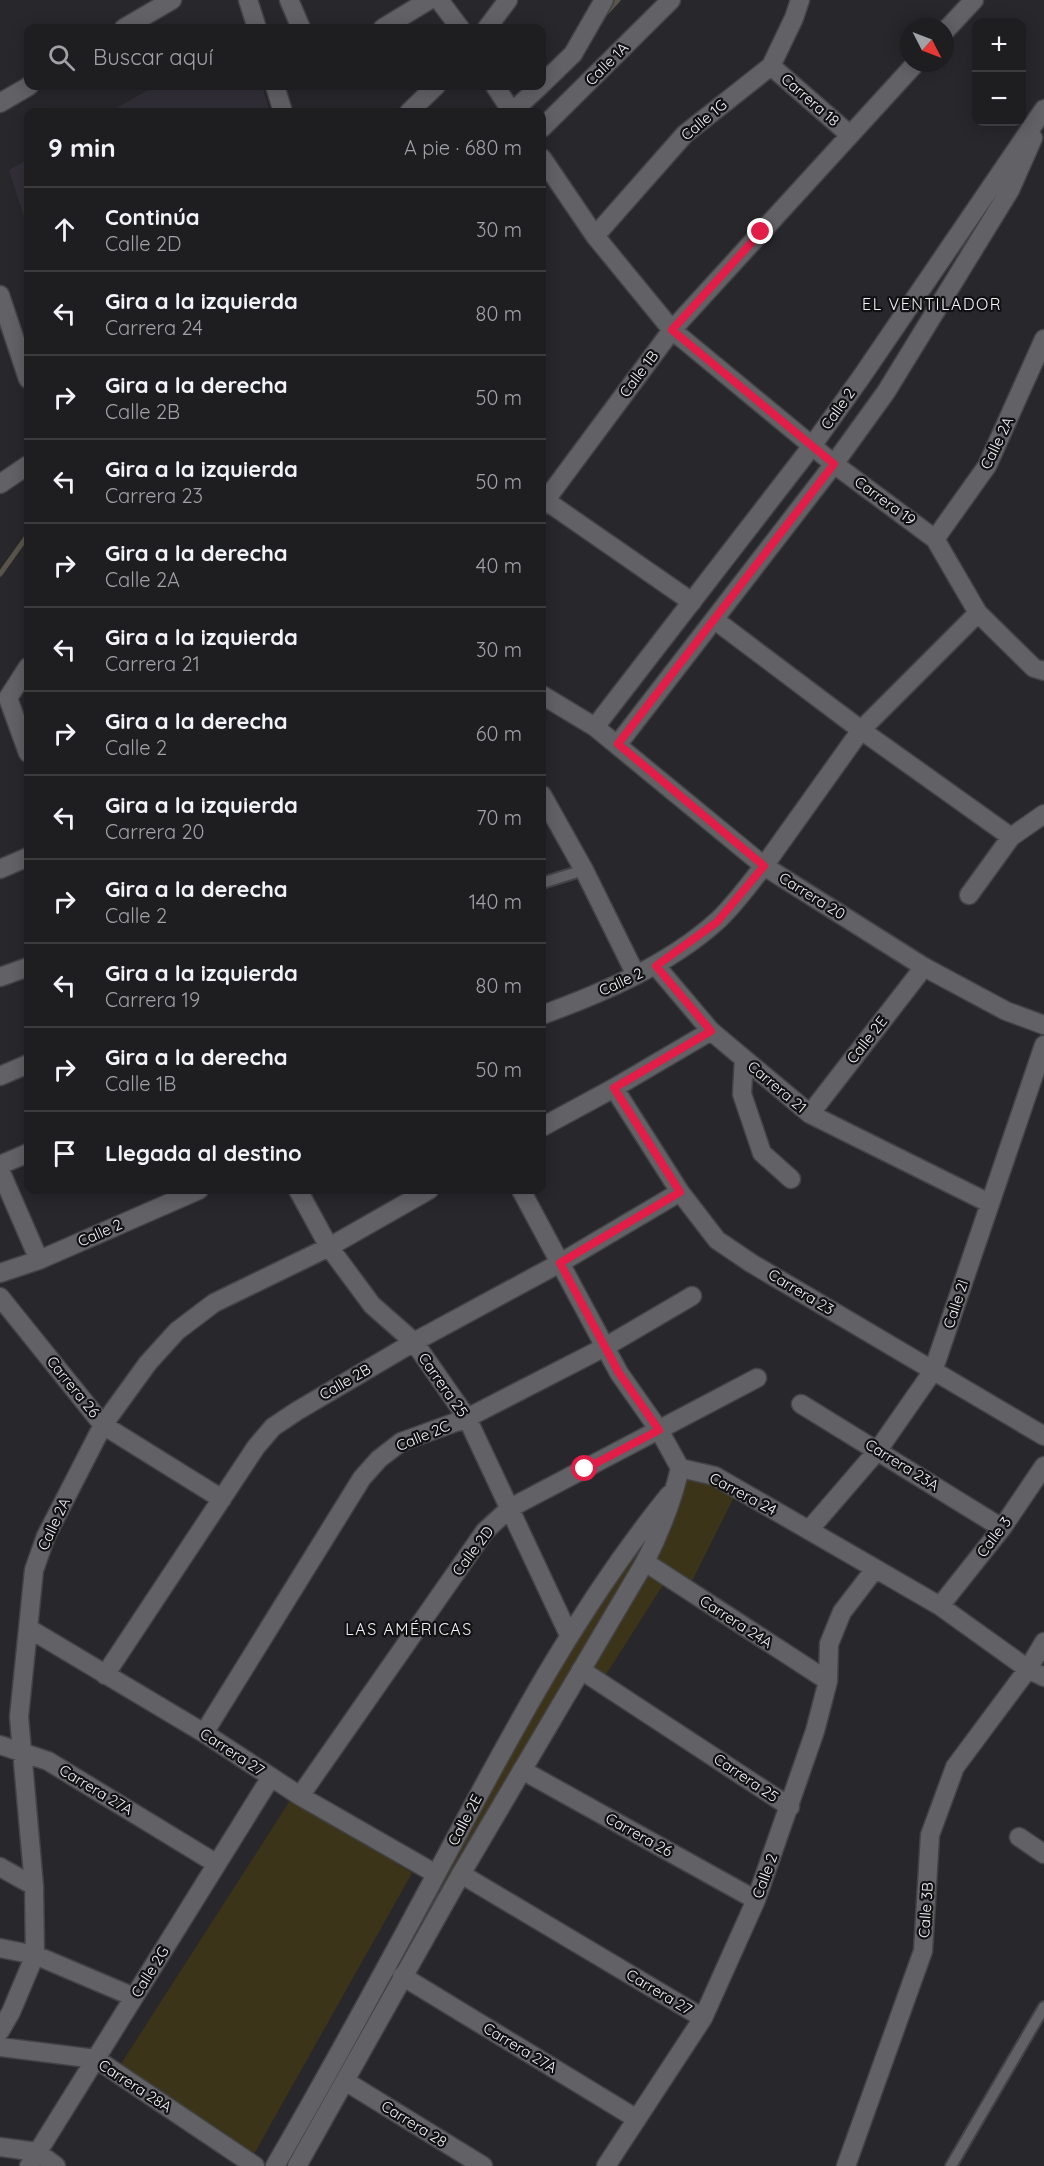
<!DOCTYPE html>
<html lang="es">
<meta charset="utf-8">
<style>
body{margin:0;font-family:Quicksand,sans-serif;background:#2b2a2d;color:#f1f3f6}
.controls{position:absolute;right:18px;top:18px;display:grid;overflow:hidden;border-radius:12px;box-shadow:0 3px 15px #0003}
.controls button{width:54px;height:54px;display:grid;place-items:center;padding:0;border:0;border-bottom:2px solid #3c3b3e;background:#1e1d20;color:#f1f3f6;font:30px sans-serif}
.compass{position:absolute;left:900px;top:18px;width:54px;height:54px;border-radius:50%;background:#1e1d20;box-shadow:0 3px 15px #0003;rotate:132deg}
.stop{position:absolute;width:18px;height:18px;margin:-14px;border:4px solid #e11d48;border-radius:50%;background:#fff}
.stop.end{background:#e11d48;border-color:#fff;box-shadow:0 2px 6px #0008}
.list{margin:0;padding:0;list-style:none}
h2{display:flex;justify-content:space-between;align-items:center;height:78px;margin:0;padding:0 24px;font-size:26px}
h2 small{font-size:20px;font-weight:400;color:#a1a2a5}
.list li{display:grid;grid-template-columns:39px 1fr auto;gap:18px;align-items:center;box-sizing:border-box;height:84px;padding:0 24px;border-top:2px solid #3c3b3e}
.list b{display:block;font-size:22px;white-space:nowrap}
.list p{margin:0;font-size:20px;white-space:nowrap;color:#a1a2a5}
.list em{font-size:20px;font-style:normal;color:#a1a2a5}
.icon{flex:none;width:33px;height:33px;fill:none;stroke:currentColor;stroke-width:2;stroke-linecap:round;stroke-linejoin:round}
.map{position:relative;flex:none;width:1044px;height:2166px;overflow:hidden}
.search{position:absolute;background:#1e1d20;box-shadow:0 3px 15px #0003;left:24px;top:24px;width:522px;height:66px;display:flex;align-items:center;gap:15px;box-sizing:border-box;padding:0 21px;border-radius:12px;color:#a1a2a5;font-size:22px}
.panel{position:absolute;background:#1e1d20;box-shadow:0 3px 15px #0003;left:24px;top:108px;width:522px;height:1086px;border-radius:12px}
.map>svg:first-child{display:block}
.built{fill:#322f38}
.green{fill:#3c3418}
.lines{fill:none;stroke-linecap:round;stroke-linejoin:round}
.stream{stroke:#5a554a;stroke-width:5}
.lane-casing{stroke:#434245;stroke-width:14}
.street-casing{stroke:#434245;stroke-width:21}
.secondary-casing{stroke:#434245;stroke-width:21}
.lane{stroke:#626165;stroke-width:10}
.street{stroke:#626165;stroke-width:18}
.secondary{stroke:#626165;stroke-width:18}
.route{stroke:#e11d48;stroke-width:8}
.labels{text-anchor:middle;stroke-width:4.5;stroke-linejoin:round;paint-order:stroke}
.street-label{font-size:15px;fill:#f4f3f6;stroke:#111012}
.neighbourhood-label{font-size:16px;letter-spacing:1.5px;fill:#f4f3f6;stroke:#111012}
</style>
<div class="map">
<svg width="1044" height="2166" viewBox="0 0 1044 2166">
<rect width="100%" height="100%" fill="#28272b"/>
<path class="built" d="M155,86H262L270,112H109Z
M28,159V229L9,170Z"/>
<path class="green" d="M681,1469L737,1491L688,1589L668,1577L602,1681L578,1666L295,2166H276L499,1761Z
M291,1799L412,1873L250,2161L119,2067Z"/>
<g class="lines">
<path class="stream" d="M603,16L618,0
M0,574L28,535"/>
<g class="lane-casing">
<path id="lane" d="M542,883L584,870
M951,2166L1044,2007"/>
</g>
<g class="street-casing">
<path id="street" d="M289,0L301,28
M439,0L460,28
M124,28L172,0
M383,28L429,0
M487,28L508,0
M945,31L974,0
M771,66L850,135
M542,84L573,54L604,0
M495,86L512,112
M0,103L29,86
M409,112L436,86
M512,112L540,86
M542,128L671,0
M542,158L595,236L672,330L834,464L935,539L978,613L1034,668L1044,671
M595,236L685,134L771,66L794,18L800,0
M0,295L28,379
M0,484L28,465
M542,498L692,602
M542,505L672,330L916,63
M935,539L987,466L1044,339
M715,620L861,730L1011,837
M28,667L8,698L28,753
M542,795L584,870L636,975
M764,866L861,730L978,613
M0,869L28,857
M969,895L1011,837L1044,814
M656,966L711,1031L810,1114L989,1203
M0,977L28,967
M744,1059L742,1094L762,1153L791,1179
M0,1076L28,1064
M614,1088L680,1192L717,1240L751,1263L1044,1436
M810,1114L924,967
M542,1127L614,1088L711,1031
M0,1165L28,1153
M0,1170L39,1260
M298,1190L329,1247L372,1305L414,1342L467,1418L569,1635
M0,1273L39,1260L199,1190
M0,1297L103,1425L222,1499
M801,1404L1002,1528
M680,1468L715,1476L940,1606L1028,1669L1044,1677
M809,1530L878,1450L933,1371L1044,1045
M645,1562L828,1681
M940,1606L1002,1528L1044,1466
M28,1628L204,1733L300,1796L436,1874
M581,1670L790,1807
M105,1675L256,1447L273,1427L297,1411L414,1342L560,1263L680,1192
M204,1733L362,1478L379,1459L401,1442L467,1418L605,1347L692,1296
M0,1745L48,1761L217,1864
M522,1770L756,1900
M300,1796L485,1531L510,1508L757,1378
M1019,1837L1044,1854
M0,1867L34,1886
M461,1874L703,2018
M0,1948L35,1955L134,1997
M402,1976L637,2119
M0,2031L11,2012L35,1955L34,1886L19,1717L34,1570L46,1536L103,1425L148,1363L177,1331L214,1303L329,1247L429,1190
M0,2047L96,2059L255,2166
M345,2081L483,2166
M0,2147L37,2152L56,2166
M29,2166L271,1777
M606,2166L703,2018L756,1900L815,1731L828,1681L829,1644L842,1612L875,1569
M846,2166L923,1951L930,1835L955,1767L1028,1669L1044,1642"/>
</g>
<g class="secondary-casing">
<path id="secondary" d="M248,0L257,28
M275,86L283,112
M542,695L595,727L764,866L924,967L1006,1011L1044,1025
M595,727L812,446L862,376L1044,109
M618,744L834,464L886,392L1010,190L1033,138
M542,1015C602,993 668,965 716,922C734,906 749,884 764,866
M275,2166C337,2059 396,1950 454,1841C518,1721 583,1601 669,1495
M297,2166L461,1874L645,1562C661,1530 672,1503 680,1468L659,1430L619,1373L521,1190"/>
</g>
<use href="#lane" class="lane"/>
<use href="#street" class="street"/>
<use href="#secondary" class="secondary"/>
</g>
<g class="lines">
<path class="route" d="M585,1469L659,1430L619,1373L560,1263L680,1192L614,1088L711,1031L656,966L717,922L764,866L618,744L834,464L672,330L761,232"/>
</g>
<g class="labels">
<g class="street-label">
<text transform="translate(607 64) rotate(-45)" y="5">Calle 1A</text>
<text transform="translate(810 100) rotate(41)" y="5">Carrera 18</text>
<text transform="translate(704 120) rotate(-40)" y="5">Calle 1G</text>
<text transform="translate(639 374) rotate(-53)" y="5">Calle 1B</text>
<text transform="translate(838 409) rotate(-54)" y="5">Calle 2</text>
<text transform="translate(997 443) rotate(-64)" y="5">Calle 2A</text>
<text transform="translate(885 501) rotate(36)" y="5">Carrera 19</text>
<text transform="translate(812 896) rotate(32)" y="5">Carrera 20</text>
<text transform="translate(621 982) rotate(-25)" y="5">Calle 2</text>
<text transform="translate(867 1040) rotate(-52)" y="5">Calle 2E</text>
<text transform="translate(777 1087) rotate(40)" y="5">Carrera 21</text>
<text transform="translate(100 1233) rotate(-24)" y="5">Calle 2</text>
<text transform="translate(801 1292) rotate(31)" y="5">Carrera 23</text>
<text transform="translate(956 1304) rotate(-72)" y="5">Calle 2I</text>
<text transform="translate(345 1382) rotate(-30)" y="5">Calle 2B</text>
<text transform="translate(443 1385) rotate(55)" y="5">Carrera 25</text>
<text transform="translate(73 1387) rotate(51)" y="5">Carrera 26</text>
<text transform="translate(423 1436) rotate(-23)" y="5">Calle 2C</text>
<text transform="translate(902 1465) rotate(32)" y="5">Carrera 23A</text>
<text transform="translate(743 1494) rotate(28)" y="5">Carrera 24</text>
<text transform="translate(54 1524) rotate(-65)" y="5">Calle 2A</text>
<text transform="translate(994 1537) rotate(-53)" y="5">Calle 3</text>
<text transform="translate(473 1551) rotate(-53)" y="5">Calle 2D</text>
<text transform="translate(736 1622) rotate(33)" y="5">Carrera 24A</text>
<text transform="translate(232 1752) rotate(33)" y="5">Carrera 27</text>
<text transform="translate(746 1778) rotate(34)" y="5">Carrera 25</text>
<text transform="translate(96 1790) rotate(31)" y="5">Carrera 27A</text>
<text transform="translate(465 1820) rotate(-62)" y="5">Calle 2E</text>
<text transform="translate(639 1835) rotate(29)" y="5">Carrera 26</text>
<text transform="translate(765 1876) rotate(-70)" y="5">Calle 2</text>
<text transform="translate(926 1910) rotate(-86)" y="5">Calle 3B</text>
<text transform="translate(150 1972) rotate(-58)" y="5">Calle 2G</text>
<text transform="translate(659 1992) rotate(31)" y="5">Carrera 27</text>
<text transform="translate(520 2048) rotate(31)" y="5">Carrera 27A</text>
<text transform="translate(135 2086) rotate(33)" y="5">Carrera 28A</text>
<text transform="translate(414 2124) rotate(32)" y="5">Carrera 28</text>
</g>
<g class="neighbourhood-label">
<text x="932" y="310">EL VENTILADOR</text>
<text x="409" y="1635">LAS AMÉRICAS</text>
</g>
</g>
</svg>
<div class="controls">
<button>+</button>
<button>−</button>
</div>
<svg class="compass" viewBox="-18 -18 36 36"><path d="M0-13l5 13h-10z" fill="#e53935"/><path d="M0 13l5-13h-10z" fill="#a1a2a5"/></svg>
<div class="stop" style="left:585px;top:1469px"></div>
<div class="stop end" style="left:761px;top:232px"></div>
<div class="search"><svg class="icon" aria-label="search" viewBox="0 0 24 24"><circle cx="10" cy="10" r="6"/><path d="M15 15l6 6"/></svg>Buscar aquí</div>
<section class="panel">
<h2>9 min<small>A pie · 680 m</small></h2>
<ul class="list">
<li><svg class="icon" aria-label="ahead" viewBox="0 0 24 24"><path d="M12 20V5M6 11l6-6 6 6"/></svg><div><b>Continúa</b><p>Calle 2D</p></div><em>30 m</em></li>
<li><svg class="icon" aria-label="left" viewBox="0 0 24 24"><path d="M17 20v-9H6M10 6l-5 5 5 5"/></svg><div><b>Gira a la izquierda</b><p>Carrera 24</p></div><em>80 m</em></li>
<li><svg class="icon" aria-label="right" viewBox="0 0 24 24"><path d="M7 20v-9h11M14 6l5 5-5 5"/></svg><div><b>Gira a la derecha</b><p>Calle 2B</p></div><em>50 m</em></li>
<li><svg class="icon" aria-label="left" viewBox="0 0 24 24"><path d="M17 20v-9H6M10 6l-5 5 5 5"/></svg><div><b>Gira a la izquierda</b><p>Carrera 23</p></div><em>50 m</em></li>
<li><svg class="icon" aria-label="right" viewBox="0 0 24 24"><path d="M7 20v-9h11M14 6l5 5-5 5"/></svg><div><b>Gira a la derecha</b><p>Calle 2A</p></div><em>40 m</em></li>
<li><svg class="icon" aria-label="left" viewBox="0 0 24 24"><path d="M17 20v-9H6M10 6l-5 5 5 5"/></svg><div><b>Gira a la izquierda</b><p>Carrera 21</p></div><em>30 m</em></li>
<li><svg class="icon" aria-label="right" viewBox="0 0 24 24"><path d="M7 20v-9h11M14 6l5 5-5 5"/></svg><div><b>Gira a la derecha</b><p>Calle 2</p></div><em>60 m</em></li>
<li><svg class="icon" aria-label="left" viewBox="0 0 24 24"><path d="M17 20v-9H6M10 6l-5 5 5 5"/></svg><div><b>Gira a la izquierda</b><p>Carrera 20</p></div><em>70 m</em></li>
<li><svg class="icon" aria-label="right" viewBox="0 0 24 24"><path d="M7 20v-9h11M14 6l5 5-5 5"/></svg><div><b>Gira a la derecha</b><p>Calle 2</p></div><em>140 m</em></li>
<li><svg class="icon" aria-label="left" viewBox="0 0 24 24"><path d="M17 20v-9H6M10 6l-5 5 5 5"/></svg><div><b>Gira a la izquierda</b><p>Carrera 19</p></div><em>80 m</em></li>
<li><svg class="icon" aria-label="right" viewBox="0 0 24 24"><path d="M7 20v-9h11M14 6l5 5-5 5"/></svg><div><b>Gira a la derecha</b><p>Calle 1B</p></div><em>50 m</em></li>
<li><svg class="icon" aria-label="arrive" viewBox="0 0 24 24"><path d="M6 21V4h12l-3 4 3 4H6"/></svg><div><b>Llegada al destino</b></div></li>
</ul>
</section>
</div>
